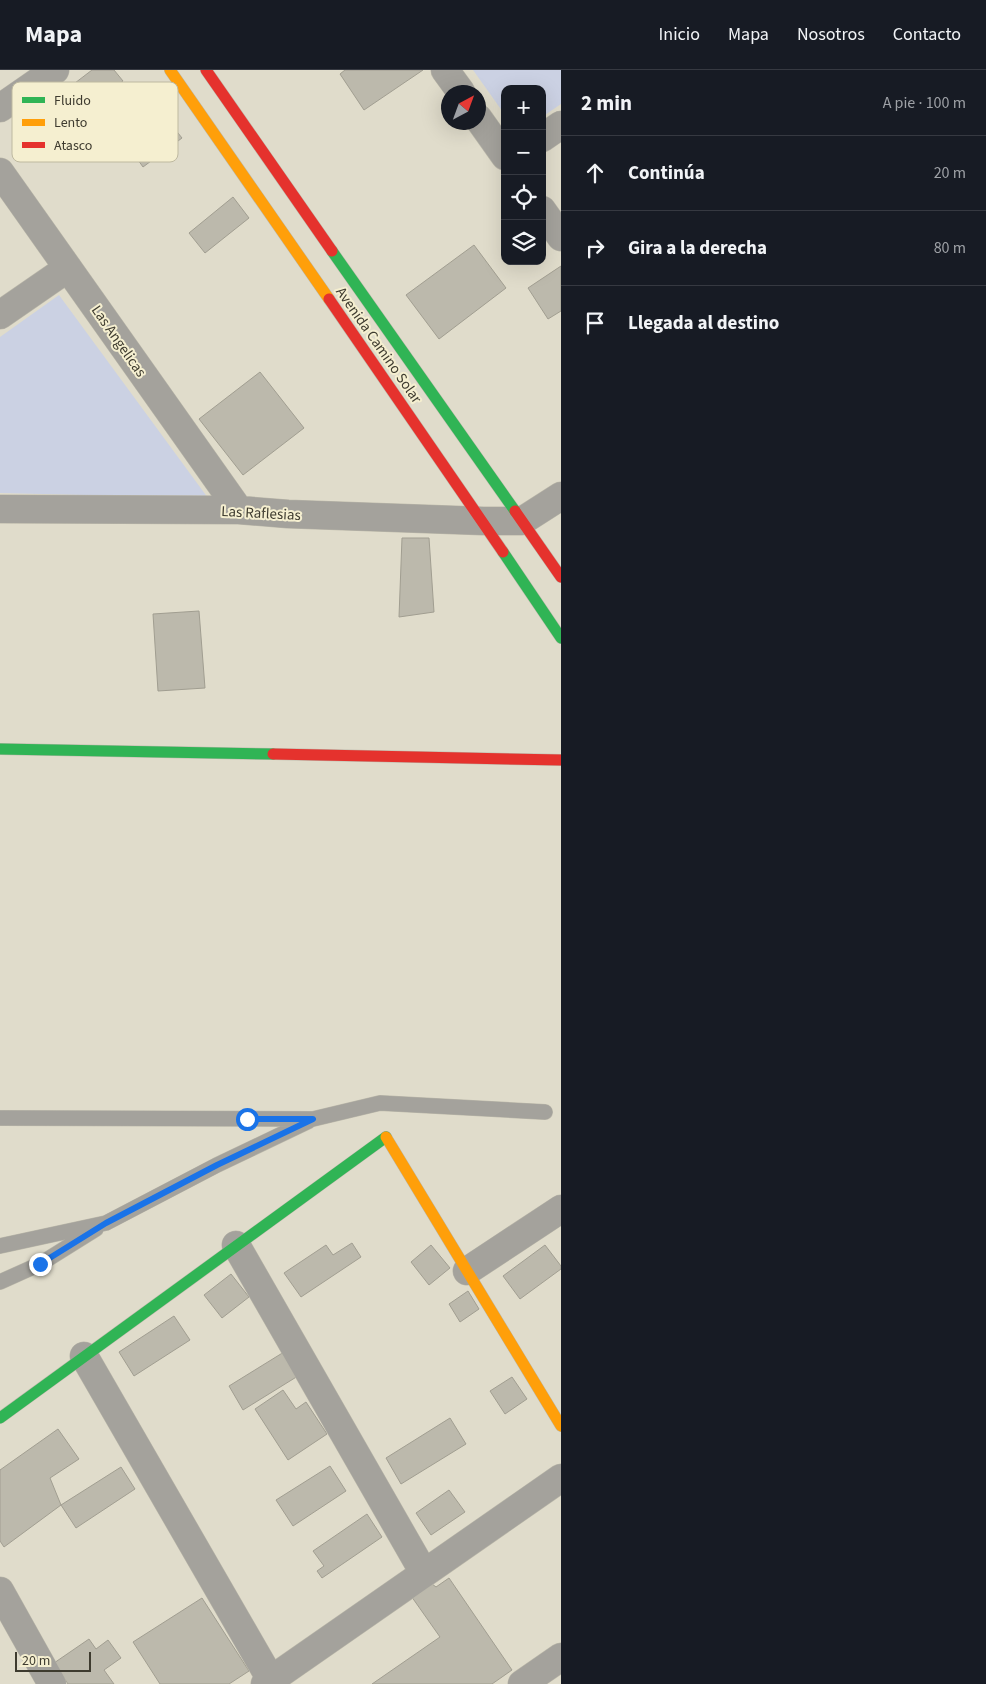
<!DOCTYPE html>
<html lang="es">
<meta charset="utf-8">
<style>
body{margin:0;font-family:"Source Sans 3",sans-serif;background:#20242c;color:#f1f3f6}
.controls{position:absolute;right:15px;top:15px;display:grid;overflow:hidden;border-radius:10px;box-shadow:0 5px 20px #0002}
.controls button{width:45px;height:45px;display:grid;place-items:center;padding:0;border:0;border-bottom:1px solid #363941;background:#171b24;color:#f1f3f6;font:25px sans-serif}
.compass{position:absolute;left:441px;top:15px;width:45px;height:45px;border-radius:50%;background:#171b24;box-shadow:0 5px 20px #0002;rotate:41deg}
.scale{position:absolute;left:15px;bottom:12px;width:76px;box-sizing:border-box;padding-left:5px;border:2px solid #3e3b2f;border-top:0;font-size:14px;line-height:18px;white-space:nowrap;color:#3e3b2f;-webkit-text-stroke:4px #f5efd0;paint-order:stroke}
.stop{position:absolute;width:15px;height:15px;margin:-11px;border:4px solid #1a73e8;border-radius:50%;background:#fff}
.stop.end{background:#1a73e8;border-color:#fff;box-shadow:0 1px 5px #0008}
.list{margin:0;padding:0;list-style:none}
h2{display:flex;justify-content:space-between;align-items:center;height:65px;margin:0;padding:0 20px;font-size:21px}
h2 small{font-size:16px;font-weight:400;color:#9ea1a6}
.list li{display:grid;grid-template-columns:32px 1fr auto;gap:15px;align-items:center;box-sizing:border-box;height:75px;padding:0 20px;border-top:1px solid #363941}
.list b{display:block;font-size:19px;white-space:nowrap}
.list em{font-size:16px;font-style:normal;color:#9ea1a6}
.icon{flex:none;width:28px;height:28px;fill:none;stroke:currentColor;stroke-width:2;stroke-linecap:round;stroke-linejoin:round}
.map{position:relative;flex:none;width:561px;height:1614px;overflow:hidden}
header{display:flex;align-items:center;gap:30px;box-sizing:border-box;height:70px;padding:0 25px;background:#171b24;border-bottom:1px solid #363941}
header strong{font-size:24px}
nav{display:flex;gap:28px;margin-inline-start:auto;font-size:18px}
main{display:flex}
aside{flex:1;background:#171b24}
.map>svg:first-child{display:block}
.green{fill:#cbd1e3}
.building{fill:#bcb9ac;stroke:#a19e91}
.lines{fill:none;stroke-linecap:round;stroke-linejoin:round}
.lane-casing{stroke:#bbb8aa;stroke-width:16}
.street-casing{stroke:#bbb8aa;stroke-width:29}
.fast-casing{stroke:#bbb8aa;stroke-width:12}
.slow-casing{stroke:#bbb8aa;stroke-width:12}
.jam-casing{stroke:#bbb8aa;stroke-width:12}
.lane{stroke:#a4a29c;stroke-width:15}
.street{stroke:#a4a29c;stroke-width:28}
.fast{stroke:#30b455;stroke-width:11}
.slow{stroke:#ff9f0a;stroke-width:11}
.jam{stroke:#e5322d;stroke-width:11}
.route{stroke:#1a73e8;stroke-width:6}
.labels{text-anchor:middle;stroke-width:4;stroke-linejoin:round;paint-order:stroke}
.street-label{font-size:15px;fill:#3e3b2f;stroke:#f5efd0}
.key{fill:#f5efd0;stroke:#beb9a0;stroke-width:1}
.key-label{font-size:14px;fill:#3e3b2f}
</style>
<header>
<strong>Mapa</strong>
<nav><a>Inicio</a><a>Mapa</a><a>Nosotros</a><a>Contacto</a></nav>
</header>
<main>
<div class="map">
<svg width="561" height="1614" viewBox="0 0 561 1614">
<rect width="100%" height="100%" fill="#e0dccb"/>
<path class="green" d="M473,0H561V34L542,47V19H505V45Z
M59,225L208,428L0,423V267Z"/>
<path class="building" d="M92,0H114L123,11L75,48L58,26Z
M345,0H423L364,40L340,4Z
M166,48L182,68L143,97L128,76Z
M233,127L249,148L205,183L189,163Z
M474,175L506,218L439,269L406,225Z
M561,196V241L548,249L528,218Z
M260,302L304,358L243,405L199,349Z
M402,468H429L434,542L399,547Z
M199,541L205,618L158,621L153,544Z
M352,1173L361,1187L301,1227L284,1203L326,1175L333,1185Z
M431,1175L450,1198L429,1215L411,1192Z
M545,1175L561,1196V1199L520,1229L503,1206Z
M231,1204L249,1227L222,1248L204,1225Z
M468,1221L479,1239L460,1252L449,1234Z
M174,1246L190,1270L134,1306L119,1282Z
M284,1282L298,1306L243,1340L229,1316Z
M512,1307L527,1329L505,1344L490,1321Z
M283,1320L296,1339L306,1332L327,1364L288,1390L255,1339Z
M450,1348L466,1374L401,1414L386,1388Z
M58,1359L79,1389L50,1408L61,1435L4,1477L0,1471V1400Z
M330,1396L346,1421L293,1456L276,1430Z
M121,1397L135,1419L76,1458L61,1435Z
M449,1420L465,1442L431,1465L416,1443Z
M367,1444L382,1467L322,1508L317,1501L324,1496L313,1481Z
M449,1508L512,1600L492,1614H372L440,1567L409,1523L427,1510L436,1517Z
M202,1528L249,1601L229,1614H160L133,1572Z
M89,1569L96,1579L108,1570L121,1588L104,1600L114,1614H68L54,1593Z"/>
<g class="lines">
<g class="lane-casing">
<path id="lane" d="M0,1048L313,1049L380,1033L545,1042
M0,1176L106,1153L217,1095L309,1051
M0,1212L40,1194L96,1159"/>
</g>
<g class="street-casing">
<path id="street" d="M445,0L461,22
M0,38L55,0
M478,48L505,86
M542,68L561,55
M0,102L239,440
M542,140L561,167
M0,245L68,198
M0,439L239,440L288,444L483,451H522L561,426
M236,1175L424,1503
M467,1201L561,1139
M84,1286L271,1610
M0,1521L52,1614
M265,1614L561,1408
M522,1614L561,1587"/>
</g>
<g class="fast-casing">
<path id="fast" d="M332,181L515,441
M503,482L561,568
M0,679L273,684
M0,1348L386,1067"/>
</g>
<g class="slow-casing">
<path id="slow" d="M170,0L329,229
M386,1067L561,1356"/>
</g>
<g class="jam-casing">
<path id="jam" d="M206,0L332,181
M329,229L503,482
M515,441L561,507
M273,684L561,690"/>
</g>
<use href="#lane" class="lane"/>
<use href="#street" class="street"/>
<use href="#fast" class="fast"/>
<use href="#slow" class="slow"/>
<use href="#jam" class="jam"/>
</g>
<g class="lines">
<path class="route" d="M40,1194L106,1153L217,1095L313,1049H247"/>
</g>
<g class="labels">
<g class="street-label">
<text transform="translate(119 271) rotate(55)" y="5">Las Angelicas</text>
<text transform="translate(379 275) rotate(55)" y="5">Avenida Camino Solar</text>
<text transform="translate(261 443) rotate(3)" y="5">Las Raflesias</text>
</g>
</g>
<rect x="12" y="12" width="166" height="80" rx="8" class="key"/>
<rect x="22" y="27" width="23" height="6" fill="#30b455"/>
<rect x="22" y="49" width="23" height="7" fill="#ff9f0a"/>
<rect x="22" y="72" width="23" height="6" fill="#e5322d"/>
<g class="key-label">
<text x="54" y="35">Fluido</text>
<text x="54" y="57">Lento</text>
<text x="54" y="80">Atasco</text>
</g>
</svg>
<div class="controls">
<button>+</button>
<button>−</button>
<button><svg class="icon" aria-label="locate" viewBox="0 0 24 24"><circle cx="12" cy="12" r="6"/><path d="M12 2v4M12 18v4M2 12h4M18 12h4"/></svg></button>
<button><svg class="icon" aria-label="layers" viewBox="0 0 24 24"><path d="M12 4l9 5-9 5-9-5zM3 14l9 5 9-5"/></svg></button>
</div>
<svg class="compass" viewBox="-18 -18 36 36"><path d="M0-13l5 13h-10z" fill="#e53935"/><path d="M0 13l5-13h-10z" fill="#9ea1a6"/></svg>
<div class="scale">20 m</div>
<div class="stop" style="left:247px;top:1049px"></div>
<div class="stop end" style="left:40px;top:1194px"></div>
</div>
<aside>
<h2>2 min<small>A pie · 100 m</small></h2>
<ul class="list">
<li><svg class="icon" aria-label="ahead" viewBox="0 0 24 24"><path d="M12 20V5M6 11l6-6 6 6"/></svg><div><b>Continúa</b></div><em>20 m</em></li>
<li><svg class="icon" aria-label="right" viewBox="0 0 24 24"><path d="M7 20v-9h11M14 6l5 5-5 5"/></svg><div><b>Gira a la derecha</b></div><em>80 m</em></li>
<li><svg class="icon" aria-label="arrive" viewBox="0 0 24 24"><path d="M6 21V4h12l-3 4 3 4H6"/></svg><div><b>Llegada al destino</b></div></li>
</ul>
</aside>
</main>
